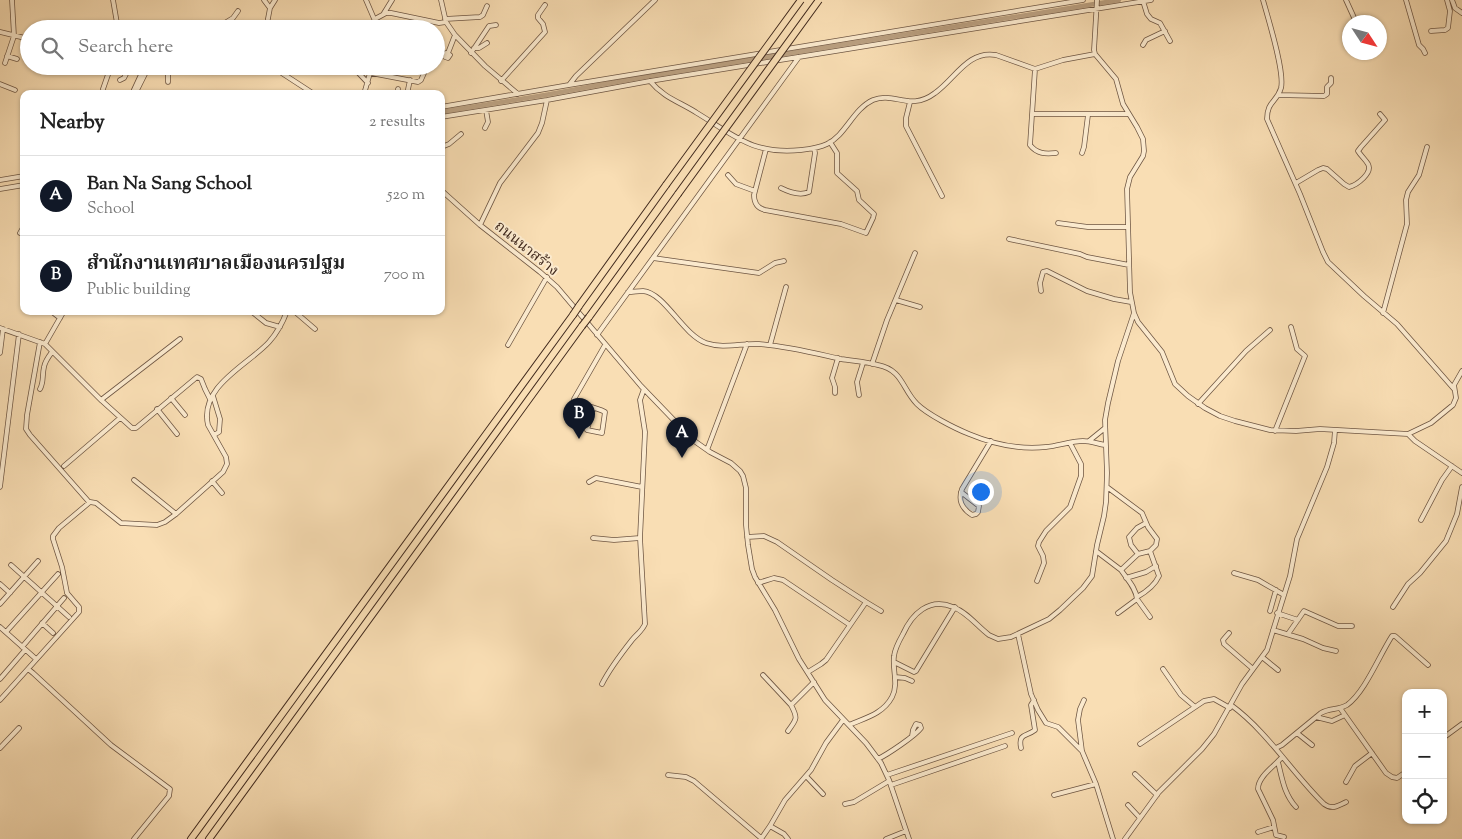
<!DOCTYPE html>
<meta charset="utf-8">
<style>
body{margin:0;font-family:"Sorts Mill Goudy","Noto Serif Thai",serif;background:#f2f2f2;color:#222}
.controls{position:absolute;right:15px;bottom:15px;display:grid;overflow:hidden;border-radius:10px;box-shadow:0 1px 4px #0004}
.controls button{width:45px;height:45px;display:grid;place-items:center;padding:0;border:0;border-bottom:1px solid #e0e0e0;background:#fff;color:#222;font:25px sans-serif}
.compass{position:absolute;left:1342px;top:15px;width:45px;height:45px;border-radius:50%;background:#fff;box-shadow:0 1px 4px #0004;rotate:126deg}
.you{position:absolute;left:980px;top:491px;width:18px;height:18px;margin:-12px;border:4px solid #fff;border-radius:50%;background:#1a73e8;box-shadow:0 0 0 8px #1a73e833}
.badge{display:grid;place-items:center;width:32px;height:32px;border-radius:50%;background:#111827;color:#fff;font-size:16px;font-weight:700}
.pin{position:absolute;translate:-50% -41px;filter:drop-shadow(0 1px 2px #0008)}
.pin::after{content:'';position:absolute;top:26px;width:18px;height:15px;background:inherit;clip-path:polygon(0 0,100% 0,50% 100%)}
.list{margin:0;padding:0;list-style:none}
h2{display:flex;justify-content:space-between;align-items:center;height:65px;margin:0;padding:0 20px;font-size:21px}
h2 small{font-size:16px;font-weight:400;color:#767676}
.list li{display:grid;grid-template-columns:32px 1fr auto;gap:15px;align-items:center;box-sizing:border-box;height:80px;padding:0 20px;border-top:1px solid #e0e0e0}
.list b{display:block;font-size:19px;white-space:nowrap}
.list p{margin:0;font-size:16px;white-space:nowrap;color:#767676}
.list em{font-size:16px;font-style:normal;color:#767676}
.icon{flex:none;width:28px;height:28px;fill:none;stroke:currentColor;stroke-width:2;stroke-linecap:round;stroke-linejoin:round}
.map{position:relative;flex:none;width:1462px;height:839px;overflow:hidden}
.search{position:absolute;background:#fff;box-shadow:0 1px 4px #0004;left:20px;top:20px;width:425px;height:55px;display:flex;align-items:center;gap:12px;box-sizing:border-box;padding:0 18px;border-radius:28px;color:#767676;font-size:19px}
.panel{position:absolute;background:#fff;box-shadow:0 1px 4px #0004;left:20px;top:90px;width:425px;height:225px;border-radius:10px}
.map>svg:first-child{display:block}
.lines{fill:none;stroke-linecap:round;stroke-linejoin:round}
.canal{stroke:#baa081;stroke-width:4.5}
.street-casing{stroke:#6e5643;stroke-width:5.5}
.highway-casing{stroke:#40291d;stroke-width:8}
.street{stroke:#fbeace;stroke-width:4}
.highway{stroke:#f9deb4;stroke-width:6}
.highway-bridge-casing{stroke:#40291d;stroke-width:8;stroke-linecap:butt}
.highway-bridge{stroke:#f9deb4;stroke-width:6}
.labels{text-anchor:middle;stroke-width:4;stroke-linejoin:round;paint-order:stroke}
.street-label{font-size:15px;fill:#40291d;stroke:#fbeace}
</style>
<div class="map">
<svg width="1462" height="839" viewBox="0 0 1462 839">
<rect width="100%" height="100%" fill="#f9deb4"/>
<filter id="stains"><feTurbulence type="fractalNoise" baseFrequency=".004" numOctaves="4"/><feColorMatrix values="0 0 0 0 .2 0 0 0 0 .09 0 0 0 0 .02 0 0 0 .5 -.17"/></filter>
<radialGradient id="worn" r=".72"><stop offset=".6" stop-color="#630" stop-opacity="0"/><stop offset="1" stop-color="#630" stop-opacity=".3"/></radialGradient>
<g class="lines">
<path class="canal" d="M441,112L545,95L649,76L1119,0"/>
<g class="street-casing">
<path id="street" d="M113,0L118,29
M264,0L270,8L266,29
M366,0L375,21L377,29
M441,0L446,22L455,35L485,66L518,94
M1097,0L1094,50L1095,54L1116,79L1123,104L1137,127L1143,139L1144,151L1143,156L1130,177L1127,189L1130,292L1134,313L1138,322L1162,352L1175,384L1188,396L1205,408L1220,416L1235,421L1270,430L1296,431L1320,429L1408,434L1431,423L1453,405L1456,398L1454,385L1462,371
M1263,0C1268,18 1285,72 1281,88C1277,102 1267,101 1267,119L1300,194L1323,252L1328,262L1364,296L1397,324L1454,389
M1346,0L1356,22
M1406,0L1419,45L1423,49L1425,53
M1452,0L1455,8L1462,13
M1143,1L1147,14L1151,19L1160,23L1170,41
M270,8L275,0
M384,13L392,0
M375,19L386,13H391L439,23L446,22
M445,19L480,17L483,15L487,6
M316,24L320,29
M198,27L199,29
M149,29L154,26
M215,29L233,18L238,11
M277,29L284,25
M1431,31L1445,30L1448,28L1450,11L1447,0
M0,32L29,39
M1143,45L1146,40L1165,31
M474,48H479L487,43
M446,53L450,55L448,58L445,57Z
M448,53L455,35
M471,53L489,26L496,25
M7,56L17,59
M5,63L14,36L12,0
M271,66L314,94
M352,66L368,83
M1035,69L1030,145C1037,154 1045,154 1056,153
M371,73L418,82L421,80L425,71
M120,80L124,78L130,66
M501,81L545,32L543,24L538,18V15L545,5
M650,81C664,98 680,102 697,113C735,136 753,155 801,150C810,149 819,148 827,144C846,135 853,109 873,100C894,91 910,112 935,93C955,79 968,50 996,55L1035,69L1063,60L1095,54
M168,82V72L171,66
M0,84L15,90
M569,85L1083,0
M103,89L111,66
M132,94L145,66
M135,94L149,66
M364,94L372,66
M397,94L398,89
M407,94L410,80
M1278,95L1324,96L1327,94V87L1331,83V78
M910,102L906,118V126L942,196
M441,107L569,85L576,76L655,0
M1032,114H1129
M441,117L547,100L650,81L1151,0
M485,128L488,122L486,110
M441,145L444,146L449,144L461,134
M766,149L754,195C754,202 757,208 765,210L841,224L866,233L873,218L874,214L859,200L857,191L837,173V153L830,142
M1082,153L1084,147L1088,115
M728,175L736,184L755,191
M0,180L24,176
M1296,183L1318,170L1323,168L1327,169L1344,184L1349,187C1357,185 1373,173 1368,164C1365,159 1361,156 1358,151L1361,147L1385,120L1380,114
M781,188C789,192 800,196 809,192L815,153L814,148
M0,189L24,185
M441,190L480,225L540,272L557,287L641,386L693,440L710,452L731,463L740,471L743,476L746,488V525L748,545L752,569L755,577L775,610L799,659L825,700L866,743L881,763L889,780L909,839
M1058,223L1088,227H1128
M480,225L500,183L538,133L542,123L547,100
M20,233L24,226
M1009,239L1080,254L1087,257L1129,265
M653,258L759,273L775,263L784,261
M1041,291L1040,283L1043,272L1047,271L1087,291L1114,299L1131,302
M628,292C633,292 638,291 643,291C665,293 682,334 706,343C723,349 742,343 759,344C787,346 814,353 841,359C853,361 866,362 878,365C903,370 902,389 917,404C927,414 954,428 969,434C993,444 1019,450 1046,447C1058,446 1071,441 1083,441C1091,441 1098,444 1105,445
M896,300L920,307
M51,311L60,318
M251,311L266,323L280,327
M294,311L315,329
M1383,313L1407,224L1406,200L1408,192L1419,175L1427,147
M0,328L45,344L101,400L132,428H136L197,377L201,379L205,389L210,399
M597,335L799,57
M40,342L27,415L26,429L30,435L89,502
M45,344L64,311
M508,345L547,277
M770,345L786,287
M0,353L3,329
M872,364L887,320L915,253
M40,389C44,382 42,375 44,367C45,361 49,356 52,352
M835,393V387L832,378L838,358
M859,395L857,382L863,363
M213,396L220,419L219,432L214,435
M171,398L185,415
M101,400L180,339
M1198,404L1246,351L1270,330
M593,408L587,430L602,433L605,412C596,407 585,406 576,403L574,399L605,345
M157,409L177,434
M1275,431L1305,356L1297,349L1291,327
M1408,434L1415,441L1462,473
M1089,441L1105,428
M707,450L747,344
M64,466L120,418
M134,480L176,514
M212,481L222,493
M589,482L596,478L642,487
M0,487L19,334
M1107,487L1142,513L1148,527L1157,539L1156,545L1150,551L1159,576C1155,585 1146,592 1137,597
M961,492L979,506L978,512L976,514L972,515C961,508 958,500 962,489L991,441
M1421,520L1442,480L1452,466
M747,537L764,536L777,542L832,580L866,602L826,660L821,664L808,672
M593,538L614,540L640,538
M1096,551L1121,570L1138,554L1150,551
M1138,554L1131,545L1129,537L1137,528L1146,523
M11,565L69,617
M1121,570C1127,579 1136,588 1137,599L1150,617
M1234,573L1258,580L1284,595
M1126,578L1146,572L1156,566
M1037,581L1044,563L1043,556L1038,546L1039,542L1046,531L1070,507L1081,476V464L1070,443
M758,583L774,578L783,580L850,625
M0,584L10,593
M866,602L881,611
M0,604L38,561
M1393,607L1408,584L1420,573L1446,541L1457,514L1462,487
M1270,611L1276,590
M1118,613L1137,599
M1277,613L1298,620
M42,623L53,633
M0,627L36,659
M1273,630L1303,639L1323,648L1336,651
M6,632L58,574
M1229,633L1223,640L1224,644L1253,669
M1018,634L1031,694L1038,710L1046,723L1058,727L1082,751
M1288,634L1304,611L1338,626H1352
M22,647L64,598
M1262,657L1278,670
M894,662L914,672L916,671L955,607
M28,669L33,673L111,745L170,789L169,796L134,839
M1163,669L1181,695L1194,706
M763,675L791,705L814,682
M895,677L905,678L912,681
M0,679L25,650
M602,684C610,668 621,654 632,640C637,634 642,631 645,624L640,538L645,432L640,400L644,389
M0,700L79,612V607L67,593L62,567L53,539V536L59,528L90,502L96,503L121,523L157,525L165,522L176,514L223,472L227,464L226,457L208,425C199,386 248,365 269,342C277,333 283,322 287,311
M1084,700L1080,709L1078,720L1082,751L1096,784L1113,839
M1231,705C1268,732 1292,773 1324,804C1332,810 1338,806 1346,802
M1340,708L1386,773L1392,777L1397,778L1406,772
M1316,717L1332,721L1345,715
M849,725C865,718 883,714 892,697C899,684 892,669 894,656C895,648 899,641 903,634C912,614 929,597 953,607C967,612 977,626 989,635L998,639L1011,637L1049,619L1060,610L1083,588L1092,576L1097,545L1104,516L1106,502L1107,473L1105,420L1108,403L1118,361L1134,313
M788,731C797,719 798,718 791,705
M1297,733L1312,745
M1443,738L1462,724
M1140,744L1204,701L1214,699L1230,708
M0,748L19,728
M1021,748C1018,733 1026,737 1035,730L1031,705L1034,700
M1276,748L1282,745L1321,713C1329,708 1339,710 1347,705C1365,692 1379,656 1392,636H1395L1428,665
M1282,757C1275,766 1258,776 1258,789L1273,820L1276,835L1284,837
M878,759C888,754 915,736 921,728L920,725L916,724L913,730L912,736
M1278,762C1282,778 1284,794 1296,807
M1135,774L1157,795
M668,775L686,777L694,781L761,838
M887,775L1012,733
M806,776L823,794
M1346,782L1355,766L1372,753
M891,785L1005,746
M1054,795L1096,784
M845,804L854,802L889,781
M1128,805L1140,818
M770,826L784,834L788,839
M1258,832L1274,827
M761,839L770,826L785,800L811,770L826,743L843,720
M886,839L906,831
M1125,839L1159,792L1202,749L1214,734L1242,684L1267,650L1290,576L1297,539L1327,467L1334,443L1335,430"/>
</g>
<g class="highway-casing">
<path id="highway" d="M579,306L666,185
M589,317L678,194
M191,839L573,315
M209,839L582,326"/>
</g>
<use href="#street" class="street"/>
<use href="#highway" class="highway"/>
<g class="highway-bridge-casing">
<path id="highway-bridge" d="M666,185L801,0
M678,194L819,0
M573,315L579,306
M582,326L589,317"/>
</g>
<use href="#highway-bridge" class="highway-bridge"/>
</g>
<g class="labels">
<g class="street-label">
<text transform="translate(527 248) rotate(39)" y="5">ถนนนาสร้าง</text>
</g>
</g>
<rect width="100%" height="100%" filter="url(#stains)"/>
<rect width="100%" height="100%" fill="url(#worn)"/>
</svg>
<div class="controls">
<button>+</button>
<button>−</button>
<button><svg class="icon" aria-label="locate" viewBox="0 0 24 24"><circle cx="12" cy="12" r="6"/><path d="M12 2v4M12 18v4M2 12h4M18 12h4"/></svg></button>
</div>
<svg class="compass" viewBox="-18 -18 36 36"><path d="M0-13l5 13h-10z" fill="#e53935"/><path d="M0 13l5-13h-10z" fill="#767676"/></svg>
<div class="you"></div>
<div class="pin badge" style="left:682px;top:458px">A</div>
<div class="pin badge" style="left:579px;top:439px">B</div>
<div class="search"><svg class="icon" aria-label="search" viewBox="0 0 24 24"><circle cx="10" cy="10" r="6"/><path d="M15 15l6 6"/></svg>Search here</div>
<section class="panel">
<h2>Nearby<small>2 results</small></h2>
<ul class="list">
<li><span class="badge">A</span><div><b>Ban Na Sang School</b><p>School</p></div><em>520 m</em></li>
<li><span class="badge">B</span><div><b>สำนักงานเทศบาลเมืองนครปฐม</b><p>Public building</p></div><em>700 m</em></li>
</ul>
</section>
</div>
